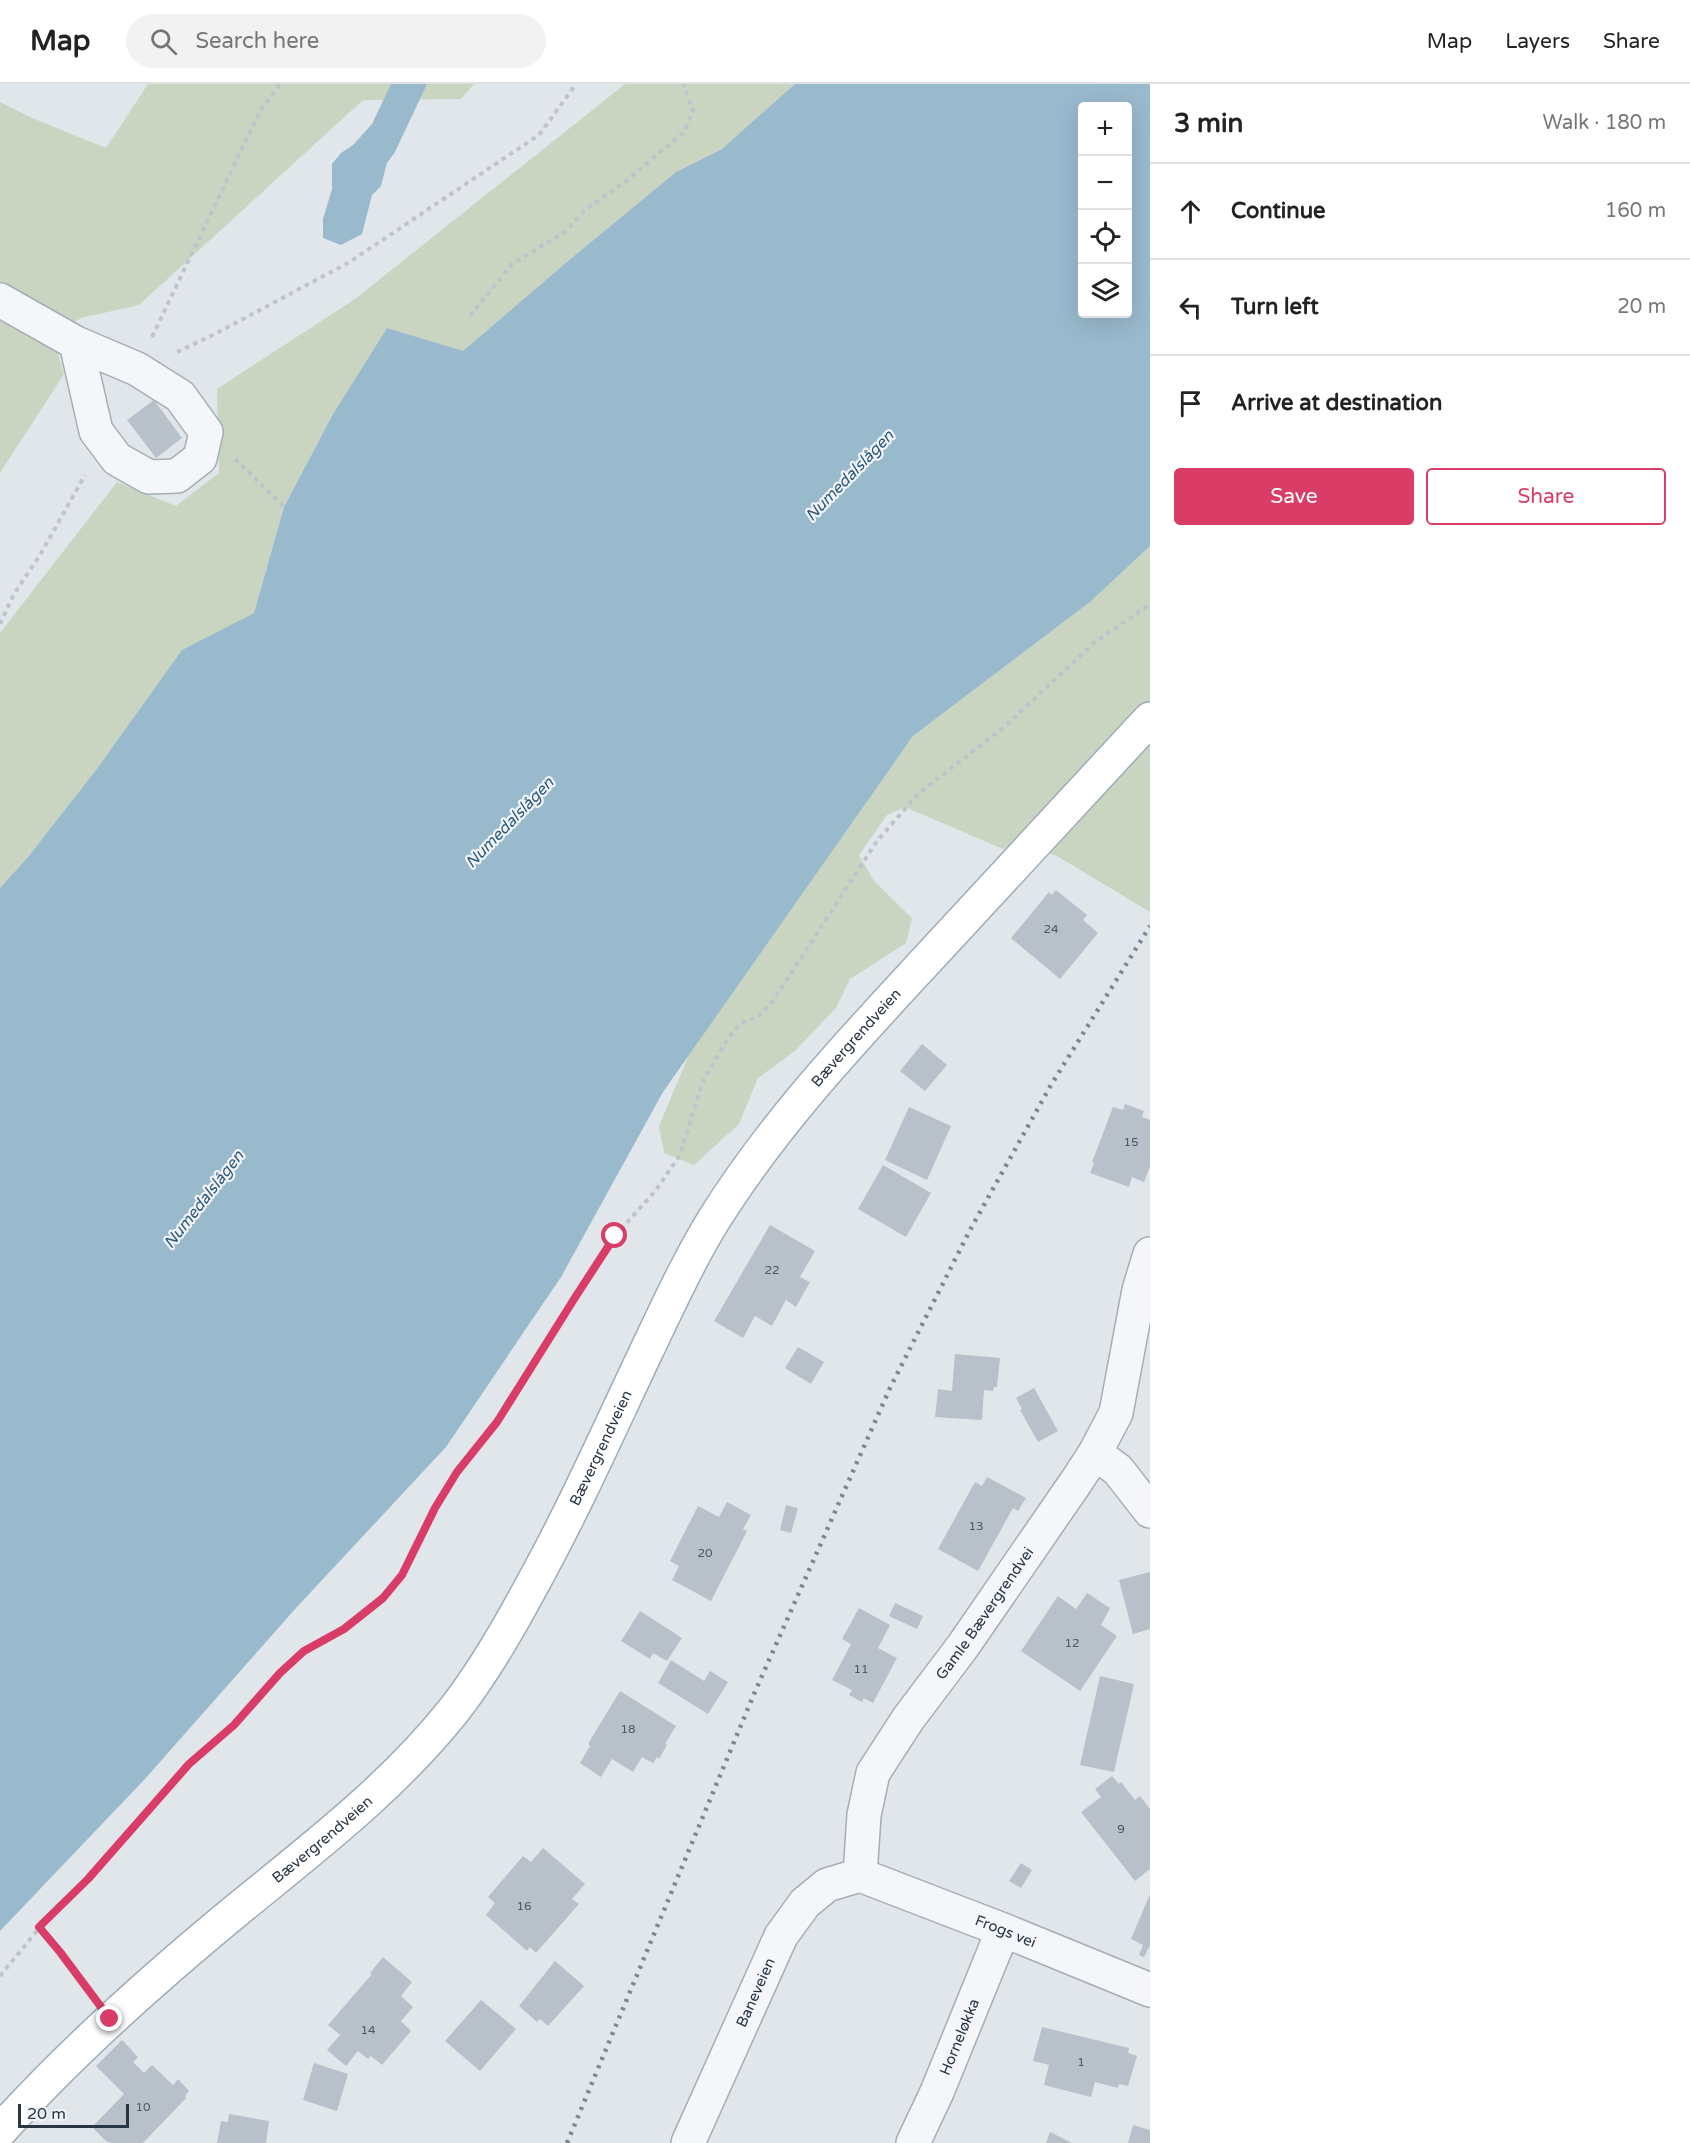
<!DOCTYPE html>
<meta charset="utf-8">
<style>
body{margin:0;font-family:"Varela Round",sans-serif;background:#f2f2f2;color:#222}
.controls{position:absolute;right:18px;top:18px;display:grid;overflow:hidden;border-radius:6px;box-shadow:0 6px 24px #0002}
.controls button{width:54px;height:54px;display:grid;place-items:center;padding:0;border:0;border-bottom:2px solid #e0e0e0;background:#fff;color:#222;font:30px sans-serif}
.scale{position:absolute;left:18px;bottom:15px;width:111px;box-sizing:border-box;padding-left:6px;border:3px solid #283544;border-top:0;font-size:16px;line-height:21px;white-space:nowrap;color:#283544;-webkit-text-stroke:4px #f1f5f8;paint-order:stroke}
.stop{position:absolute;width:18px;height:18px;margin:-14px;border:4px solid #d93d67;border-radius:50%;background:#fff}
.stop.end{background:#d93d67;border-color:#fff;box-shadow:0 2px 6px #0008}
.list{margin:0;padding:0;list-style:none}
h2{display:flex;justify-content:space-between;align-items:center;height:78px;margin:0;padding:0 24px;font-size:26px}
h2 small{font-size:20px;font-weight:400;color:#767676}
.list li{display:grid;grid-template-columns:39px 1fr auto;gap:18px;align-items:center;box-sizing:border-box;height:96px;padding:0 24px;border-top:2px solid #e0e0e0}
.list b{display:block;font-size:22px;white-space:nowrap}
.list em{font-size:20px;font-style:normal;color:#767676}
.actions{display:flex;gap:12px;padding:18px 24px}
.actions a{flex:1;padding:14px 0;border:2px solid #d93d67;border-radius:6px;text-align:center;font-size:21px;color:#d93d67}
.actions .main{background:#d93d67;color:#fff}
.icon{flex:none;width:33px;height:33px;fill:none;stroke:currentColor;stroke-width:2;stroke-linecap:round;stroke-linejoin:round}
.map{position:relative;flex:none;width:1150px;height:2059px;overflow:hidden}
header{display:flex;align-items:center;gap:36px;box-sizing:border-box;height:84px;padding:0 30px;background:#fff;border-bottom:2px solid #e0e0e0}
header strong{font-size:28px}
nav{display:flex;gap:33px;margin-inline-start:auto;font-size:21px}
.search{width:420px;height:54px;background:#f2f2f2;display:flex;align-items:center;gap:15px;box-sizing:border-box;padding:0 21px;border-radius:33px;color:#767676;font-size:22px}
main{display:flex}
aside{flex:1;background:#fff}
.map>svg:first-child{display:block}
.green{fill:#c9d5c1}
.water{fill:#99b9cd;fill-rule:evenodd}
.building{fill:#b8c0c9}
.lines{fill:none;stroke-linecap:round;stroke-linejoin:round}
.minor-casing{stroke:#a6adb6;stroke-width:36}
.major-casing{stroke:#9facb7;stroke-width:36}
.path{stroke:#bfc4ca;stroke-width:4;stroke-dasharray:4.5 4.5;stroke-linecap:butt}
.minor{stroke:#f4f6f9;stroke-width:33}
.major{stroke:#fff;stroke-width:33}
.rail{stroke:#798796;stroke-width:4.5;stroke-dasharray:3 6;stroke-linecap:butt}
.route{stroke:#d93d67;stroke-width:8}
.labels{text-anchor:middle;stroke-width:4.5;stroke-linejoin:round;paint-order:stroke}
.number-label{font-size:12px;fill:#4c5865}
.street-label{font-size:15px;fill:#283544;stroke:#f1f5f8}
.water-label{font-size:16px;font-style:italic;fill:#2e5a7b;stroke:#f1f5f8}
</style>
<header>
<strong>Map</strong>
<div class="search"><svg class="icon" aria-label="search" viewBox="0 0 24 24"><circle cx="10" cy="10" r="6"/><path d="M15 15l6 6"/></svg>Search here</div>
<nav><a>Map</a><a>Layers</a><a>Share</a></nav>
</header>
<main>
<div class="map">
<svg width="1150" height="2059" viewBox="0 0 1150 2059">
<rect width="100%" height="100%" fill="#e1e6eb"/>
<path class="green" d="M148,0H474L461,15L363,16L139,221L81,234L52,251L64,290L0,389V18L32,34L106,64Z
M625,0H795L790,6L722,65L676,88L568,177L462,268L387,244L333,330L284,423L254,529L182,566L96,686L28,773L0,804V549L117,398L176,422L219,389L217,305L355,215Z
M1150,462V828L1057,772L1017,758L1003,765L905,723L887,731L859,771L874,797L912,834L906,859L850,895L836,924L795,967L758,994L739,1040L694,1081L664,1069L659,1042L691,966L913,652L1090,518Z"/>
<path class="water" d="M391,0H427L395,68L387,79L381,102L372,111L362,150L341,161L323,154V135L332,105V80L341,69L353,61L372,40Z
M795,0H1150V462L1090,518L913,652L663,1008L561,1193L446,1363L296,1524L144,1696L0,1847V804L28,773L96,686L182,566L254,529L284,423L333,330L387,244L463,267L568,177L676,88L722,65ZM1128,22V230H1082V22Z"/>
<path class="building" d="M154,316L182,354L156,374L127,336Z
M1056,806L1087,831L1083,836L1098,849L1060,895L1011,854L1049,808L1052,811Z
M922,960L947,981L925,1007L900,987Z
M1125,1020L1144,1027L1142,1033L1150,1036V1082L1144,1098L1132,1093L1129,1103L1090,1089L1094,1079L1092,1078L1113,1023L1123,1026Z
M909,1023L951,1042L927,1096L885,1076Z
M883,1081L931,1109L906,1153L858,1125Z
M770,1141L815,1167L800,1193L810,1198L796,1223L786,1216L772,1242L755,1232L743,1254L714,1237Z
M798,1263L824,1278L811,1300L785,1284Z
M955,1270L1000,1274L997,1303H994L993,1307L984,1306L982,1336L935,1333L938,1305L952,1307Z
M1034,1304L1058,1347L1038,1358L1020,1326L1022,1325L1016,1314Z
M987,1393L1026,1414L1018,1427L1013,1424L978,1487L938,1465L975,1398L982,1402Z
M727,1418L751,1431L743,1445L747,1447L711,1517L672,1496L679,1482L670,1477L698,1422L719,1433Z
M786,1421L798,1424L791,1449L780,1446Z
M1150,1488V1545L1133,1550L1119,1496Z
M1087,1509L1110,1524L1101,1541L1117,1552L1080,1607L1021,1567L1058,1512L1076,1525Z
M895,1519L923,1532L917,1545L889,1532Z
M859,1524L890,1541L878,1564L897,1574L873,1619L864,1614L862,1618L849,1611L852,1606L832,1596L851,1560L842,1555Z
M640,1527L682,1554L667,1577L653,1569L650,1575L621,1557Z
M671,1576L704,1597L710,1587L728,1598L708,1630L658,1599Z
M1100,1592L1134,1600L1114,1688L1080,1681Z
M620,1607L676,1642L665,1660L667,1661L659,1675L657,1673L653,1679L642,1673L633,1688L612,1675L601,1693L580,1679L590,1662L588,1660Z
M1112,1692L1119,1700L1121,1698L1135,1716L1140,1712L1150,1725V1785L1135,1797L1081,1728L1101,1713L1095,1705Z
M543,1764L585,1800L572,1815L579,1820L536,1869L530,1863L527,1867L486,1831L495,1819L488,1813L523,1772L531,1778Z
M1021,1779L1032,1786L1021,1804L1009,1797Z
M1150,1810V1864L1149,1863L1144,1873L1139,1871L1143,1861L1131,1855Z
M383,1873L412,1898L401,1912L413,1923L401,1937L411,1947L382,1981L371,1972L368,1975L358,1967L346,1982L327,1966L340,1951L328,1941L372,1890L370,1889Z
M555,1877L584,1902L548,1942L540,1935L537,1938L519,1922Z
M481,1916L516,1945L480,1987L445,1957Z
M1042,1943L1129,1964L1128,1969L1137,1972L1128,2002L1119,2000L1118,2004L1095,1998L1091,2013L1044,2001L1049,1981L1033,1977Z
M122,1956L138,1973L133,1978L144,1989L152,1981L173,2001L178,1995L189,2007L185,2012L186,2014L143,2059H112L106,2057L92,2043L124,2010L96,1982Z
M314,1979L348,1990L337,2027L303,2016Z
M229,2030L269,2037L266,2059H217L221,2037L228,2038Z
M1133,2041L1150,2046V2059H1128Z
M1050,2048L1072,2059H1046Z"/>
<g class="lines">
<g class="minor-casing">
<g id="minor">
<path d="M0,216L76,259L137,285L180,312L206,348L200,374L177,392L149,393L117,375L96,347L76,259"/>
<path d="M1095,1369L1118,1386L1150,1427"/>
<path id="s1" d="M860,1791L864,1731L873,1689L908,1635L963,1562L1076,1398L1095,1369L1116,1329L1139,1206L1150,1170"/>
<path id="s2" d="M860,1791L1003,1846L1150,1906"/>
<path id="s3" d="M688,2059L781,1852L805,1819L827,1801L860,1791"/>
<path id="s4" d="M913,2059L937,2008L1003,1846"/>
</g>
</g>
<g class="major-casing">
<g id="major">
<path id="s5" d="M0,2047C73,1966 153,1895 237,1826C313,1764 392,1704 454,1626C484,1588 509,1544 532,1501C574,1425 609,1346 646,1268C667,1224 688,1178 713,1137C772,1042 849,960 924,879C999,798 1074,716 1150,635"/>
</g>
</g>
<path class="path" d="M470,232L512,180L565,148L585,126L626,97L684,48L693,27L683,0
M152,253L260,27L280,0
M177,268L213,251L348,179L539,51L576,0
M235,375L284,423
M0,540L14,510L40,471L85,391
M39,1843L89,1907
M0,1892L50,1831L88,1795L189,1680L234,1640L280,1589L304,1567L344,1545L383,1514L402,1491L435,1424L457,1388L497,1338L576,1212L615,1152L656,1106L680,1071L702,999L728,954L741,939L758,933L773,917L877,757L919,709L1003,644L1094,559L1150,520"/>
<use href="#minor" class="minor"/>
<use href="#major" class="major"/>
<path class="rail" d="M567,2059L754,1610L890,1304L970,1146L1051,1001L1150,842"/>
</g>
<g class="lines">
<path class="route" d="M110,1935L60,1868L39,1843L88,1795L189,1680L234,1641L280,1589L304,1567L344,1545L383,1514L402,1491L435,1424L457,1388L497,1338L576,1212L615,1152"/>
</g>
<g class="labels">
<g class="number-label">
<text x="1051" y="849">24</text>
<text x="1131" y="1062">15</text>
<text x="772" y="1190">22</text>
<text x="976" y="1446">13</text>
<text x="705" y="1473">20</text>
<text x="1072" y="1563">12</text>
<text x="861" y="1589">11</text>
<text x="628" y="1649">18</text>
<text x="1121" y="1749">9</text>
<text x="524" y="1826">16</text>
<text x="368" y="1950">14</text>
<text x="1081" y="1982">1</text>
<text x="143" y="2027">10</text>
</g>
<g class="street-label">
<text dy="5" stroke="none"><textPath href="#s5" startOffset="1407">Bævergrendveien</textPath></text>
<text dy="5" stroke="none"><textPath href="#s5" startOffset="921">Bævergrendveien</textPath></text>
<text dy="5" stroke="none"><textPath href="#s1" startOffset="298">Gamle Bævergrendvei</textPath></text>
<text dy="5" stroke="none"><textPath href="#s5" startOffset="435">Bævergrendveien</textPath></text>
<text dy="5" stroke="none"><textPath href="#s2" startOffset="156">Frogs vei</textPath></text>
<text dy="5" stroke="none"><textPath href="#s3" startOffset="165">Baneveien</textPath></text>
<text dy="5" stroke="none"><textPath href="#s4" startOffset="116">Horneløkka</textPath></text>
</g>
<g class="water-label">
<text transform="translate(849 391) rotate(-46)" y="6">Numedalslågen</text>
<text transform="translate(509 738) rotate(-46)" y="6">Numedalslågen</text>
<text transform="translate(203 1115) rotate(-52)" y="6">Numedalslågen</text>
</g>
</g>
</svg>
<div class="controls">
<button>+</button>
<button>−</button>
<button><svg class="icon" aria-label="locate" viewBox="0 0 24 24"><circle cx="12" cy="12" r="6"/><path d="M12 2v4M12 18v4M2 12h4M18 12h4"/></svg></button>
<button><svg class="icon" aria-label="layers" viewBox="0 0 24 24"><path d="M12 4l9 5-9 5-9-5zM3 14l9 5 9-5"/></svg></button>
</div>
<div class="scale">20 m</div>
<div class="stop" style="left:615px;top:1152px"></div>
<div class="stop end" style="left:110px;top:1935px"></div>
</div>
<aside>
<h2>3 min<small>Walk · 180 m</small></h2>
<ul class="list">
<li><svg class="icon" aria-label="ahead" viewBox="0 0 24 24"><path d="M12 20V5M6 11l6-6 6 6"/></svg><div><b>Continue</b></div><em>160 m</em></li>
<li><svg class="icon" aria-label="left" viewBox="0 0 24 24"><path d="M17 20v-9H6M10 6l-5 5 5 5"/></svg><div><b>Turn left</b></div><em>20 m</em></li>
<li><svg class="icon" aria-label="arrive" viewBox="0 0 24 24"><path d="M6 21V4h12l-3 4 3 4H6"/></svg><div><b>Arrive at destination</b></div></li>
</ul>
<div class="actions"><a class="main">Save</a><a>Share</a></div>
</aside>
</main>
